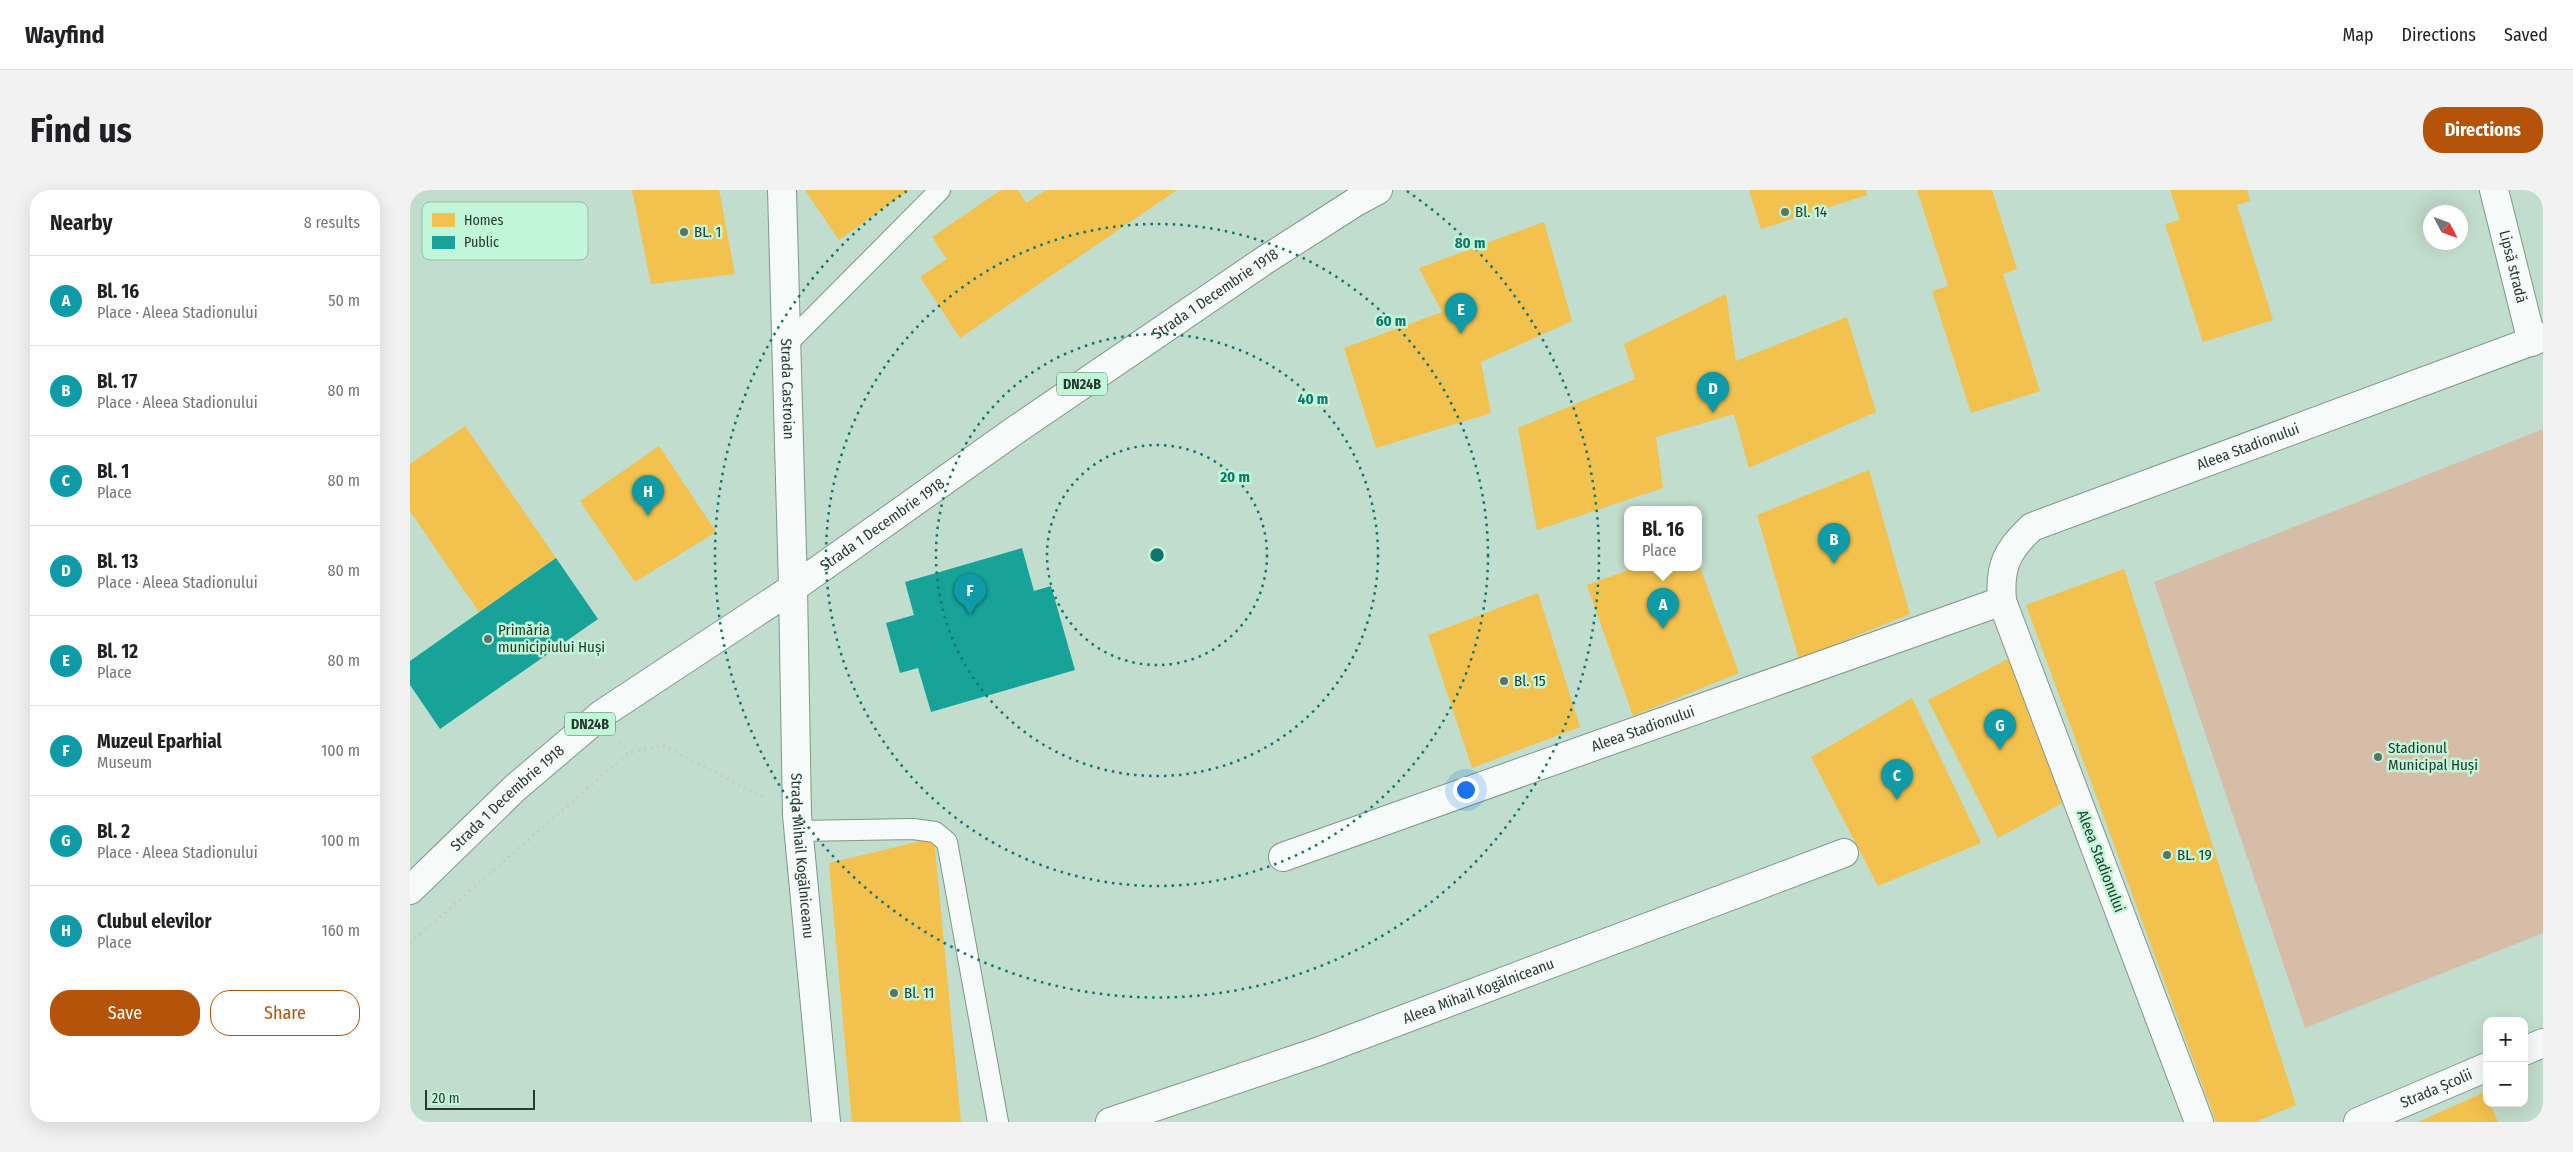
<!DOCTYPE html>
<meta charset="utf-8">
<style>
body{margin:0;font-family:"Fira Sans Condensed",sans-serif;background:#f2f2f2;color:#202124}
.controls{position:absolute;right:15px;bottom:15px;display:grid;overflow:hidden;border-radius:10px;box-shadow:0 5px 20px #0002}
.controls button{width:45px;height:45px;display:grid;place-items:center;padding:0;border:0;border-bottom:1px solid #e0e0e0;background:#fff;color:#202124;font:25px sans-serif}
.compass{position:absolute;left:2013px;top:15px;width:45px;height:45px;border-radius:50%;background:#fff;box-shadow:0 5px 20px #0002;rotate:131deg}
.scale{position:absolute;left:15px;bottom:12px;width:110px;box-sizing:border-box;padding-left:5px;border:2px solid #263b30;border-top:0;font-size:14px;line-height:18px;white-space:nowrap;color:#263b30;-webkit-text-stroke:4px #c2f6d8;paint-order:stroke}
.you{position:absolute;left:1055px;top:599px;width:18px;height:18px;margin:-12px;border:4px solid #fff;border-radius:50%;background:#1a73e8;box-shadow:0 0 0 8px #1a73e833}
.badge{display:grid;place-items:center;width:32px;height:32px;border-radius:50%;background:#b45309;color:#fff;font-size:16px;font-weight:700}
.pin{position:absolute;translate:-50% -41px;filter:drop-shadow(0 1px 2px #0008)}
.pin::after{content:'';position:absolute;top:26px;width:18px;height:15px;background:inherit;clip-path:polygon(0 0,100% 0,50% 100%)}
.popup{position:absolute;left:1214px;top:316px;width:78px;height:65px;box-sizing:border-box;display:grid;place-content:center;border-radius:10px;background:#fff;filter:drop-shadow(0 1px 4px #0005);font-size:16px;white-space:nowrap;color:#757577}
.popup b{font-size:19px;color:#202124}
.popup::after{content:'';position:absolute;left:50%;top:100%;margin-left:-10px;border:10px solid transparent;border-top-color:#fff}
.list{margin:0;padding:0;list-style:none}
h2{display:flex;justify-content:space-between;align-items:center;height:65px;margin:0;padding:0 20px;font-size:21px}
h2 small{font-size:16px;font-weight:400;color:#757577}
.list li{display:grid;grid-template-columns:32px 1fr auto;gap:15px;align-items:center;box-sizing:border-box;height:90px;padding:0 20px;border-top:1px solid #e0e0e0}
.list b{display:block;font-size:19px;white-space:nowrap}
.list p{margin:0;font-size:16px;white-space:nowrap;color:#757577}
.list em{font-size:16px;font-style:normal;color:#757577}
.actions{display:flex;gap:10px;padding:15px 20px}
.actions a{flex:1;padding:11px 0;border:1px solid #b45309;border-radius:20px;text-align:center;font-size:18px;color:#b45309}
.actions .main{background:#b45309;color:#fff}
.map{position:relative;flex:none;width:2133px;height:932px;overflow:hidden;border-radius:20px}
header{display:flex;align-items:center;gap:30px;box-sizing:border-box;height:70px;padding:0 25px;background:#fff;border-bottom:1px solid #e0e0e0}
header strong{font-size:24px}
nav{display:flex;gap:28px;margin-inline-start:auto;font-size:18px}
.intro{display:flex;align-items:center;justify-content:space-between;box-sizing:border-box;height:120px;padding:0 30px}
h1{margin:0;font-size:35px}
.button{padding:12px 22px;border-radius:20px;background:#b45309;color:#fff;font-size:18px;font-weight:700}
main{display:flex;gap:30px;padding:0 30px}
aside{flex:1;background:#fff;border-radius:20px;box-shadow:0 5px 20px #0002}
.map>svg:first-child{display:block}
.green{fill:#d6bda8}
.homes{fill:#f2c14e}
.public{fill:#17a398}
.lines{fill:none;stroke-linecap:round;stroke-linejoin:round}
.service-casing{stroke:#81978b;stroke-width:22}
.minor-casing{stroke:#81978b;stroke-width:30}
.secondary-casing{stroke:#81978b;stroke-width:30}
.trunk-casing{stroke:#81978b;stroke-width:30}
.path{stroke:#c6ceca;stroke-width:3;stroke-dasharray:2.5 4;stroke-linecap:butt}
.service{stroke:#f6faf8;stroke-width:20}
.minor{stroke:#f6faf8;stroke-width:28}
.secondary{stroke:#f6faf8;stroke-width:28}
.trunk{stroke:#f6faf8;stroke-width:28}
.ring{fill:none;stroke:#0f766e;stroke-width:2.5;stroke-dasharray:2.5 5}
.poi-dot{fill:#5c7467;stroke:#c2f6d8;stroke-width:2}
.labels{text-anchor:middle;stroke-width:5;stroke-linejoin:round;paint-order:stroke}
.shield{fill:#c2f6d8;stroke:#557362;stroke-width:1}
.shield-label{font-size:14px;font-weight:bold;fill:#263b30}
.poi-label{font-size:15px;fill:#263b30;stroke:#c2f6d8;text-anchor:start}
.street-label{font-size:15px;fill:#263b30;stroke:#c2f6d8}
.key{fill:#c2f6d8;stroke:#93bea6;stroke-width:1}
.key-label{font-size:14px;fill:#263b30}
.centre{fill:#0f766e;stroke:#c2f6d8;stroke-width:2.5}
.ring-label{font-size:15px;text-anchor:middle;font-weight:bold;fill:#0f766e;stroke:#c2f6d8;stroke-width:5;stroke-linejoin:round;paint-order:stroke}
</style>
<header>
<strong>Wayfind</strong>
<nav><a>Map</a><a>Directions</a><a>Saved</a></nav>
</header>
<div class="intro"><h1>Find us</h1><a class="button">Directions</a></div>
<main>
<aside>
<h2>Nearby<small>8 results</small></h2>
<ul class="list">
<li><span class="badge" style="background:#0f9aa8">A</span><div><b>Bl. 16</b><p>Place · Aleea Stadionului</p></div><em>50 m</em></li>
<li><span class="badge" style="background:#0f9aa8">B</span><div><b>Bl. 17</b><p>Place · Aleea Stadionului</p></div><em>80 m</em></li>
<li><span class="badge" style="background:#0f9aa8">C</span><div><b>Bl. 1</b><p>Place</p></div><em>80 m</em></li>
<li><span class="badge" style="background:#0f9aa8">D</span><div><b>Bl. 13</b><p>Place · Aleea Stadionului</p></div><em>80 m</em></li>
<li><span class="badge" style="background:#0f9aa8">E</span><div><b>Bl. 12</b><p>Place</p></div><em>80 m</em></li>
<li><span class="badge" style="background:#0f9aa8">F</span><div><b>Muzeul Eparhial</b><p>Museum</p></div><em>100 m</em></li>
<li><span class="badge" style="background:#0f9aa8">G</span><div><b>Bl. 2</b><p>Place · Aleea Stadionului</p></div><em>100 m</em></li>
<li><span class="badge" style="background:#0f9aa8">H</span><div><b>Clubul elevilor</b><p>Place</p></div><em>160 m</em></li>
</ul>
<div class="actions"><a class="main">Save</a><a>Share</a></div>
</aside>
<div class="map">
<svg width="2133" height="932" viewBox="0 0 2133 932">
<rect width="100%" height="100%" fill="#c1ddcd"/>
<path class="green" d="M2133,239V743L1895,838L1744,392Z"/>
<path class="homes" d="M222,0H309L325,84L241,94Z
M395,0H499L429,50Z
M591,0H608L616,13L636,0H767L550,148L510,87L537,69L522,47Z
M1339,0H1456L1457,5L1351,39Z
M1507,0H1582L1607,79L1593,84L1630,201L1561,223L1522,101L1538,96Z
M1760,0H1837L1840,11L1827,15L1863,130L1793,152L1755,34L1770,30Z
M1134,32L1162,131L1071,172L1081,223L966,258L934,158L1032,122L1009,78Z
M1316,104L1326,171L1437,127L1466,222L1339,278L1324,224L1246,247L1253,298L1127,340L1108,238L1225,189L1214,154Z
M55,236L146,368L69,422L0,321V274Z
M249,256L306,342L225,392L170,311Z
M1459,280L1500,424L1389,469L1347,325Z
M1288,372L1329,483L1223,526L1177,395L1224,378H1288Z
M1714,379L1886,915L1845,932H1806L1616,415Z
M1128,403L1170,537L1062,578L1018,445Z
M1600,468L1656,611L1588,648L1518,510Z
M1502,508L1571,653L1468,696L1401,567Z
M524,648L551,932H442L419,673Z
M2075,902L2077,913H2080L2088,932H2008Z"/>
<path class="public" d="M612,358L624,401L641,396L665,480L521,522L508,478L490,483L476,433L504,425L495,392Z
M146,368L188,429L30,539L0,495V471Z"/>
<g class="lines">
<g class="service-casing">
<path id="service" d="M375,156L530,0
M389,641L503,639L525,642L537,652L588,932"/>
</g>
<g class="minor-casing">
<g id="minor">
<path id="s1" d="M372,0L383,398"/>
<path id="s2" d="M2084,0L2122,152"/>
<path id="s3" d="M873,667L1592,411"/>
<path d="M2114,861L2133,853"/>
<path id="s4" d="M700,932L907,862L1434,663"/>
<path id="s5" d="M1789,932L1592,411C1589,376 1597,360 1622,337L2133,147"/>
<path id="s6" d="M1948,932L2077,877"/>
</g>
</g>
<g class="secondary-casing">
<g id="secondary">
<path id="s7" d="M383,398L387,625L416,932"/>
</g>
</g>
<g class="trunk-casing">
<g id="trunk">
<path id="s8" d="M0,700L105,598L192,524L383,398L607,239L855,70L944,13L968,0"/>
</g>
</g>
<path class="path" d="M210,551L218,563
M0,753L218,563L252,555L353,607"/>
<use href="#service" class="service"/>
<use href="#minor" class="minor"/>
<use href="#secondary" class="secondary"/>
<use href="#trunk" class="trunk"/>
</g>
<g class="ring">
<circle cx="747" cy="365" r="110"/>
<circle cx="747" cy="365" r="221"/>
<circle cx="747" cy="365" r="331"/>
<path d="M997 1A442 442 0 1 1 497 1"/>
</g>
<g class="poi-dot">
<circle cx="1375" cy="22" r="5"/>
<circle cx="274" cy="42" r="5"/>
<circle cx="78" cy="449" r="5"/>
<circle cx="1094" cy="491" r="5"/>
<circle cx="1968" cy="567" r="5"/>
<circle cx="1757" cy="665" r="5"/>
<circle cx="484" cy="803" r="5"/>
</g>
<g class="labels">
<g class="shield">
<rect x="647" y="182.5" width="50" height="23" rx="4"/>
<rect x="155" y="522.5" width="50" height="23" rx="4"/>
</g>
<g class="shield-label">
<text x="672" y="199">DN24B</text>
<text x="180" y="539">DN24B</text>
</g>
<g class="poi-label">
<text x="1385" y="27">Bl. 14</text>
<text x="284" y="47">BL. 1</text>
<text x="88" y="445">Primăria<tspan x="88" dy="17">municipiului Huși</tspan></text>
<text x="1104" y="496">Bl. 15</text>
<text x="1978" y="563">Stadionul<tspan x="1978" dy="17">Municipal Huși</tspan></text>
<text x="1767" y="670">BL. 19</text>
<text x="494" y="808">Bl. 11</text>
</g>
<g class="street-label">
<text dy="5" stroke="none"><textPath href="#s2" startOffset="79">Lipsă stradă</textPath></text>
<text dy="5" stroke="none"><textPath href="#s8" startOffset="1004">Strada 1 Decembrie 1918</textPath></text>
<text dy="5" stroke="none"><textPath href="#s1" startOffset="199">Strada Castroian</textPath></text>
<text dy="5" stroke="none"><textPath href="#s5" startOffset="871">Aleea Stadionului</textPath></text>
<text dy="5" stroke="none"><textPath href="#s8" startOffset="599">Strada 1 Decembrie 1918</textPath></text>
<text dy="5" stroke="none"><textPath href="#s3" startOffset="382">Aleea Stadionului</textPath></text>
<text dy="5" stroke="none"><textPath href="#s8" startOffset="134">Strada 1 Decembrie 1918</textPath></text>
<text dy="5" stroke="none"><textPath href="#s7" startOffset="268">Strada Mihail Kogălniceanu</textPath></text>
<text transform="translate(1691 671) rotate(69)" y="5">Aleea Stadionului</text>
<text dy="5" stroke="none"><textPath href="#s4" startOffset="391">Aleea Mihail Kogălniceanu</textPath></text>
<text dy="5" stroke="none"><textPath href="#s6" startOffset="85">Strada Școlii</textPath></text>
</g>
</g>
<rect x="12" y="12" width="166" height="58" rx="8" class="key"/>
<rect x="22" y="23" width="23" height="14" fill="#f2c14e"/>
<rect x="22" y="46" width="23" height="13" fill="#17a398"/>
<g class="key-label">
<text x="54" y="35">Homes</text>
<text x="54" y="57">Public</text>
</g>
<circle cx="747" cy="365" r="8" class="centre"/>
<g class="ring-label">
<text x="1060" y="58">80 m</text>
<text x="981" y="136">60 m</text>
<text x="903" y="214">40 m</text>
<text x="825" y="292">20 m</text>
</g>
</svg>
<div class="controls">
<button>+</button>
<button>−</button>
</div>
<svg class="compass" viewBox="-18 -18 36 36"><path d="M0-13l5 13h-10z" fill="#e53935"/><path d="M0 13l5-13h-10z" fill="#757577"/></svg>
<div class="scale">20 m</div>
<div class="you"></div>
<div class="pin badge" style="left:1253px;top:439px;background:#0f9aa8">A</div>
<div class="popup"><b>Bl. 16</b>Place</div>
<div class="pin badge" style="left:1424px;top:374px;background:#0f9aa8">B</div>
<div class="pin badge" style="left:1487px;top:610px;background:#0f9aa8">C</div>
<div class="pin badge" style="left:1303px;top:223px;background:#0f9aa8">D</div>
<div class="pin badge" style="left:1051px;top:144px;background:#0f9aa8">E</div>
<div class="pin badge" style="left:560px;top:425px;background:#0f9aa8">F</div>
<div class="pin badge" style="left:1590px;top:560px;background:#0f9aa8">G</div>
<div class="pin badge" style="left:238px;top:326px;background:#0f9aa8">H</div>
</div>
</main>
